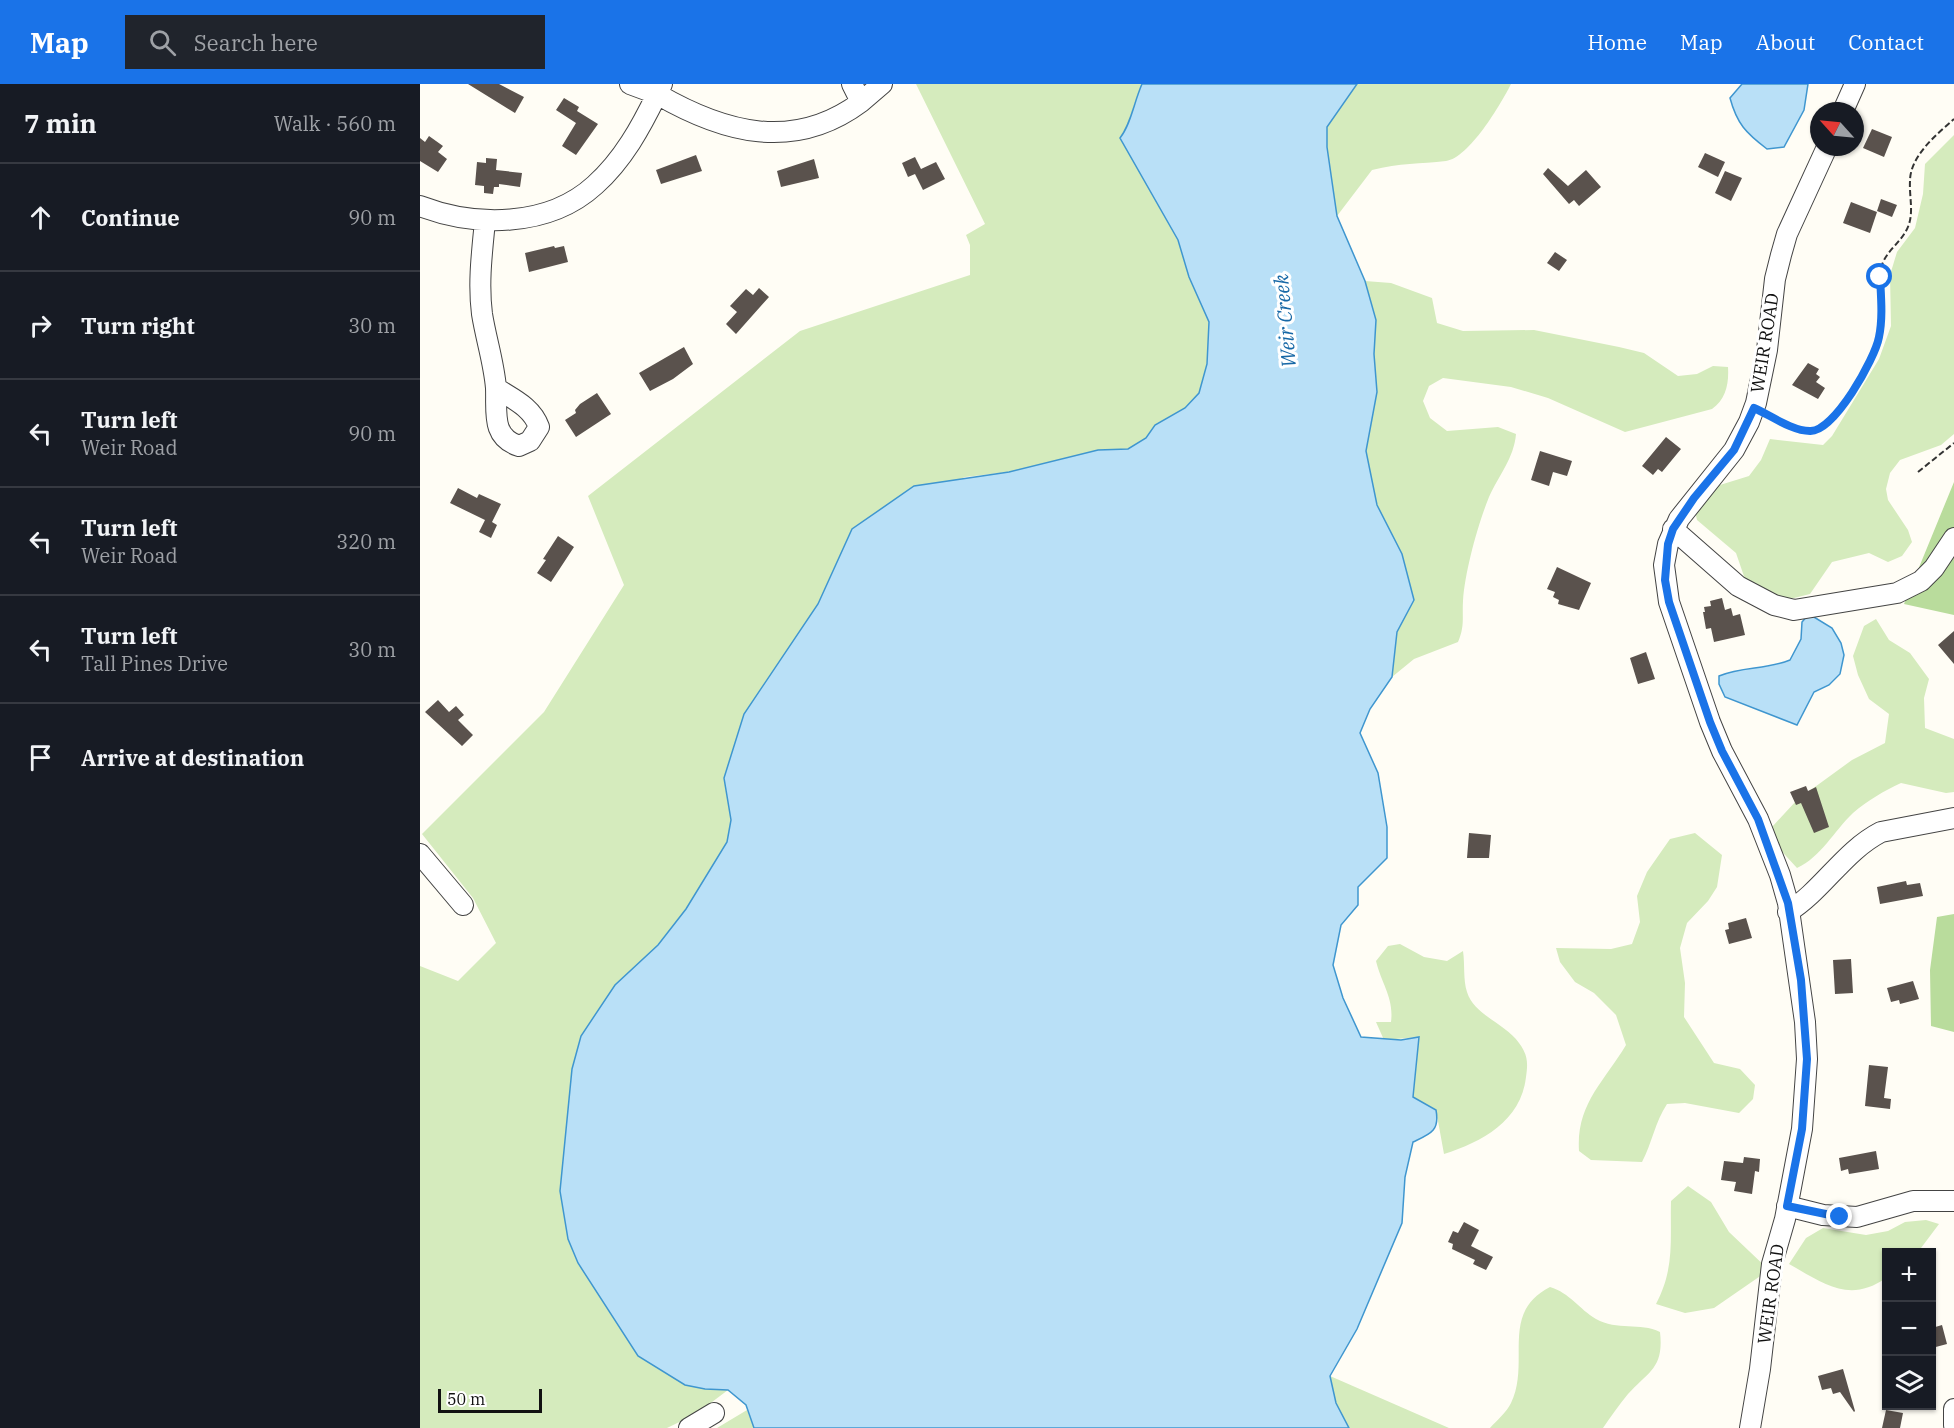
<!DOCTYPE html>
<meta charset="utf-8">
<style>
body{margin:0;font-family:"IBM Plex Serif",serif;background:#20242c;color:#f1f3f6}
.controls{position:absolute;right:18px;bottom:18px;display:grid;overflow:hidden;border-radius:0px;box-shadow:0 2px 4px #0004}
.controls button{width:54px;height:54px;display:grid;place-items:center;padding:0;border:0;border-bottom:2px solid #363941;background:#171b24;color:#f1f3f6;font:30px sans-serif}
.compass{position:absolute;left:1390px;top:18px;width:54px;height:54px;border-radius:50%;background:#171b24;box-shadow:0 2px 4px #0004;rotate:297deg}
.scale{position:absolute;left:18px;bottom:15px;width:104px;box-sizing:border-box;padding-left:6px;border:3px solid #111;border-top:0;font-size:16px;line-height:21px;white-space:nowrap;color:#111;-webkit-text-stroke:4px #fff;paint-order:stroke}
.stop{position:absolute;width:18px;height:18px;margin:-14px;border:4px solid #1a73e8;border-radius:50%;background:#fff}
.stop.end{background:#1a73e8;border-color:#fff;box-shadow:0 2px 6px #0008}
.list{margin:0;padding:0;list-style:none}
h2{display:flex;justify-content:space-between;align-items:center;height:78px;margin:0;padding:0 24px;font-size:26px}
h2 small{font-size:20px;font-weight:400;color:#9ea1a6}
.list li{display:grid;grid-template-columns:39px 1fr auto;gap:18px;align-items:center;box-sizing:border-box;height:108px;padding:0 24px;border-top:2px solid #363941}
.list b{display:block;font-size:22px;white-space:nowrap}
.list p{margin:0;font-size:20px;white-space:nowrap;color:#9ea1a6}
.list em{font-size:20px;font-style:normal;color:#9ea1a6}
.icon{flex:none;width:33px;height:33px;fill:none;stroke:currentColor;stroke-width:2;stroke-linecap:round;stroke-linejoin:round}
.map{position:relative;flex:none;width:1534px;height:1344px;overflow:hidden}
header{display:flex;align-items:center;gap:36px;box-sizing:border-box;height:84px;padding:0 30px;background:#1a73e8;color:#fff}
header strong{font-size:28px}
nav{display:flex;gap:33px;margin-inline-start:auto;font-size:21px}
.search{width:420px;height:54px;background:#20242c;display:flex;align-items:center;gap:15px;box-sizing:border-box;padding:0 21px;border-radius:0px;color:#9ea1a6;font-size:22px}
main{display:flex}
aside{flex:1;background:#171b24}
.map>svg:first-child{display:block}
.green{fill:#d5ebbd}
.forest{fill:#b9dc9c}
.water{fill:#b9e0f7;stroke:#3f96cf;stroke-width:1.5}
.building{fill:#5a524d}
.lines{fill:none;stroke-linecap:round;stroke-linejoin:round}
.minor-casing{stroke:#444;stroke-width:22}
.path{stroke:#333;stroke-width:2;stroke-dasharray:6 3;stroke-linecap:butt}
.minor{stroke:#fff;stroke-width:20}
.route{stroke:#1a73e8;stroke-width:8}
.labels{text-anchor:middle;stroke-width:6;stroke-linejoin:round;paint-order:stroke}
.street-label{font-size:18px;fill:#111;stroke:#fff}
.water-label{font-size:20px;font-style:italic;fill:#1768a6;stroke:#fff}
</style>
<header>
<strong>Map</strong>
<div class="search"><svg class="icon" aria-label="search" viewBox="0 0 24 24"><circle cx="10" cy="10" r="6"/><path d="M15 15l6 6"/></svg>Search here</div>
<nav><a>Home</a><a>Map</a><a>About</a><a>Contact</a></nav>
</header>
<main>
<aside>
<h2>7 min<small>Walk · 560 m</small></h2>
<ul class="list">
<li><svg class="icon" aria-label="ahead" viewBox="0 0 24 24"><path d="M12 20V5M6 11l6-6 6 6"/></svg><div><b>Continue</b></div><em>90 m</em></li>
<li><svg class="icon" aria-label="right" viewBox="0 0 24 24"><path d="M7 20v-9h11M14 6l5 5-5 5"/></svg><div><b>Turn right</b></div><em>30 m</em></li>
<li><svg class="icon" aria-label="left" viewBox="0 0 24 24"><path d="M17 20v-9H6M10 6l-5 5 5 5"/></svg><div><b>Turn left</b><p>Weir Road</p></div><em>90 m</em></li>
<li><svg class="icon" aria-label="left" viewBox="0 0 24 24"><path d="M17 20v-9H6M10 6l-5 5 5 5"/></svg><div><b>Turn left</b><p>Weir Road</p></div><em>320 m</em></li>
<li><svg class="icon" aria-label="left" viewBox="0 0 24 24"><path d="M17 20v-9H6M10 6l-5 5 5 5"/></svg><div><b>Turn left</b><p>Tall Pines Drive</p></div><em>30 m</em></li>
<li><svg class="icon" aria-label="arrive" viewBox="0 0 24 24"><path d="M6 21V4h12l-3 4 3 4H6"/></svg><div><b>Arrive at destination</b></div></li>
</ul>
</aside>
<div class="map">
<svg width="1534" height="1344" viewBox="0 0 1534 1344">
<rect width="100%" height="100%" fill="#fffdf5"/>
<path class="green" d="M496,0H722C714,18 710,40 700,54L758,156L769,193L789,238L787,280L779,309L765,324L735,341L726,354L708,365L678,366L589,388L545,393L456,430L432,445L398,520L324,631L304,694L311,736L307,758L266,825L238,861L195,901L152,985L148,1034L158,1179L182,1212L285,1305L308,1306L276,1330L247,1344H0V882L38,897L76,859L53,814L2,750L124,628L204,501L168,412L380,247L550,191V161L546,151L565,140Z
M937,0H1091C1081,20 1049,74 1026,77C1000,80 980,79 952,86L917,132L907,63V43Z
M1534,51V350L1521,361L1480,376L1470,389L1466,405L1468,416L1488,446L1492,458L1482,472L1468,478L1449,469L1412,478L1390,510L1370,515L1338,508L1327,501L1316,469L1277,436L1273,418L1287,405L1329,392L1341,376L1350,355L1403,361L1412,352L1459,275L1471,242L1470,191L1477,168L1495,144L1503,110L1505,80Z
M945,197L971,199L1012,214L1017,239L1043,247L1114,246L1199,263L1224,269L1258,292L1277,290L1293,282L1308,283C1309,300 1306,315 1292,325L1205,348L1128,314L1091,303L1023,294L1009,302L1003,317L1010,334L1027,347L1078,343L1096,350C1094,374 1079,391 1069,413C1058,440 1045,487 1043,517C1042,533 1045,542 1038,558L994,575L972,593L977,548L994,516L982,470L957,421L946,367L957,308L954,270L956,236Z
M1456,535L1469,556L1490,569L1509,595L1504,614L1505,644L1534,655V708L1526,709L1481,699C1464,707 1448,716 1433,729C1414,747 1401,773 1377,784L1355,760L1352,743L1377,716L1432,676L1465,659L1469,630L1449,615L1438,591L1433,572L1444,542Z
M1275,749L1302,771L1297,803L1288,817L1267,839L1260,864L1265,899L1264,933L1294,979L1320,985L1335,1001L1333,1015L1319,1029L1265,1019L1247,1020C1235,1038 1232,1059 1222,1078L1171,1076L1159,1067C1156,1020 1184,998 1206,961L1196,931L1174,909L1155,898L1140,878L1136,864L1191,865L1212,860L1220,838L1217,812L1227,788L1250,755Z
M980,860L1004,873L1027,877L1043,867C1045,880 1043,896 1047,908C1054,931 1086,940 1099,959C1108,971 1108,979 1106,993C1101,1037 1062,1058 1024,1070L1016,1026L993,1013L999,953L964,956L956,938H971C974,914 962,901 956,877L968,862Z
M1268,1102L1291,1118L1309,1148L1349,1186L1294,1224L1265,1229L1236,1220C1255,1184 1250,1156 1251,1117Z
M1506,1136L1519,1140L1498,1168H1466V1194C1429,1220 1403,1199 1369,1180L1386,1154L1403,1144L1446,1151L1468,1147L1485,1138Z
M1130,1203C1150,1209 1159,1225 1176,1235C1197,1247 1220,1238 1240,1248C1244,1284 1229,1287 1208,1310C1199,1321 1191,1332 1183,1344H1070C1076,1337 1087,1328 1091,1319C1111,1278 1079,1229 1130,1203Z
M910,1292L1029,1344H929L916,1319Z
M327,1326L334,1344H297Z"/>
<path class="forest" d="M1534,398V531L1484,520Z
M1534,830V948L1511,942L1510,886L1517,833Z"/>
<path class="water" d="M722,0H937L907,43V63L917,132L945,197L956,236L954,270L957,308L946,367L957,421L982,470L994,516L977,548L972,593L950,625L940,649L958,689L967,743V774L938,803V821L921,841L913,881L923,914L941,953L981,956L999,953L993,1013L1016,1026C1020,1047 1010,1050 993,1058L985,1093L982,1139L937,1245L910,1292L916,1319L929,1344H334L326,1321L308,1306L285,1305L265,1301L218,1272L158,1179L148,1155L140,1107L152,985L161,952L195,901L238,861L266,825L307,758L311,736L304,694L324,630L398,520L432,445L494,402L589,388L678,366L708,365L726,354L735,341L765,324L779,309L787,280L789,238L769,193L758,156L700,54C711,40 714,18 722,0Z
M1322,0H1388L1384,26L1364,63L1347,65C1326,49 1317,40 1310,14Z
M1389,530L1412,544L1421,559L1424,571L1420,590L1409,601L1394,608L1377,641L1305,613L1299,600V592C1323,582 1346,586 1370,576L1381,555L1382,538Z"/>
<path class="building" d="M48,0H79L104,13L95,29Z
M144,14L159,23L157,27L178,40L156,71L142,62L156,39L136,26Z
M1452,45L1472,53L1464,73L1443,64Z
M9,52L23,62L18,68L27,75L18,88L0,77V54L5,58Z
M1285,69L1305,78L1298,93L1278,83Z
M276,71L282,87L241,100L236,86Z
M495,73L501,85L516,78L525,95L503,106L495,90L488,93L482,79Z
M66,74L77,75L76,86L102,89L100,103L79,100V103H74L73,110L64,109V102L55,101L57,78L66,79Z
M394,75L399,94L361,103L357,87Z
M1128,84L1148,102L1166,86L1181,103L1159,122L1154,116L1149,120L1123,90Z
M1305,87L1322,94L1311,117L1295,109Z
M1461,115L1477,121L1472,133L1457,127Z
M1431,118L1457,128L1450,149L1423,139Z
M134,162L135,164L144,162L148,178L109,188L105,169Z
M1135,168L1147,176L1139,187L1127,179Z
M339,204L349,213L316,250L306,240L317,228L310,222L326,205L333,211Z
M264,263L273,280L253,295L230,307L219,289Z
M1388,279L1399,285L1396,290L1400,293L1396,298L1405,304L1398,315L1372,301Z
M177,309L191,330L156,353L145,336L156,329L155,326L160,320Z
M1246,353L1261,365L1242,388L1238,385L1233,391L1222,382Z
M1120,367L1152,377L1147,392L1133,388L1129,402L1111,396Z
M38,404L57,414L59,410L81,420L72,438L77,441L71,454L59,448L65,436L30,419Z
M138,452L154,463L131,498L117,489L126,476L123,475Z
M1137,483L1171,499L1159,526L1138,520L1139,516L1133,513L1135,508L1127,505Z
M1302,514L1305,526L1311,524L1313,532L1320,530L1325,551L1294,558L1291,544L1286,545L1283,528H1285L1284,523L1291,522L1290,517Z
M1534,547V580L1518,561Z
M1226,568L1235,595L1218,600L1210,574Z
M18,616L29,628L36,622L44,631L38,636L53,651L42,662L5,628Z
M1386,702L1388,707L1396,703L1409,743L1394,749L1381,719L1376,721L1370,708Z
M1049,749L1071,751L1069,774H1047Z
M1486,797L1487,801L1500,799L1503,812L1460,820L1457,803Z
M1326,834L1332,854L1309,860L1305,846L1309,845L1308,839Z
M1431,875L1433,909L1415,910L1413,876Z
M1493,897L1499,915L1480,920L1479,916L1471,918L1467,904Z
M1449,981L1468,983L1464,1014L1471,1015L1470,1025L1445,1022Z
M1456,1067L1459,1085L1429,1090L1428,1085L1421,1087L1419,1074Z
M1324,1073L1340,1075L1339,1088L1335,1087L1332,1110L1314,1107L1316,1098L1301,1096L1304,1077L1323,1079Z
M1044,1138L1059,1146L1051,1162L1073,1173L1066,1186L1053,1180L1055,1176L1032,1165L1033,1160L1028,1158L1033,1147L1038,1149Z
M1522,1241L1527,1260L1512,1264V1244Z
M1423,1285L1435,1327L1434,1328L1420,1308L1413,1310L1411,1304L1402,1306L1398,1292Z
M1466,1326L1483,1329L1480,1344H1462Z"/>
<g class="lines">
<g class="minor-casing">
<path id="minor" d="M210,0L237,10L242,0
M432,0L441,18L462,0
M1423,27L1435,0
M0,122C55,143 128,144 175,101C203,76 221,43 237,10C304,49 374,68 441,18
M65,137C62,168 58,199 62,230C66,255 74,279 76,304C93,315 112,323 119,343L110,357L99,362C71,353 77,328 76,304
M1253,445L1318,502L1354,521L1374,526L1477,509L1501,497L1514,484L1534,454
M0,770L43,821
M1368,828C1403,806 1424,767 1461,748L1534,734
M1367,1122L1403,1131L1437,1133L1493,1117H1534
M1534,1325V1341
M269,1344L294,1329
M1330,1344L1340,1285L1352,1180L1365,1135L1382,1045L1387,975L1385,938L1368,819L1360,791L1338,735L1302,667L1290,638L1249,518L1244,481L1248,460L1259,435L1314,366L1329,338L1336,319L1347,266L1355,195L1361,171L1367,150L1407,63"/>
</g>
<path class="path" d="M1349,331C1362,336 1377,348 1392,347C1415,345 1455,275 1459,253C1463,230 1457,207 1461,184C1465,168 1479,160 1486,147C1495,131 1489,114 1490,97C1490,72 1517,50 1534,35
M1498,388L1534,359"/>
<use href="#minor" class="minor"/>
</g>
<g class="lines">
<path class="route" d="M1420,1133L1367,1122L1382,1045L1387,975L1381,896L1368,819L1338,735L1302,667L1290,638L1249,518L1245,496L1248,460L1253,445L1274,414L1314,366L1334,324C1350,331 1372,347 1390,347C1414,348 1455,275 1459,253C1463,234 1461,213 1460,193"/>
</g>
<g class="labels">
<g class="street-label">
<text transform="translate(1345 259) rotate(-81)" y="6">WEIR ROAD</text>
<text transform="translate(1351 1210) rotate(-82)" y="6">WEIR ROAD</text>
</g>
<g class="water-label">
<text transform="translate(865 237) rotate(-95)" y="7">Weir Creek</text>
</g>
</g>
</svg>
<div class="controls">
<button>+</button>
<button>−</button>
<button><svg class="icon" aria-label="layers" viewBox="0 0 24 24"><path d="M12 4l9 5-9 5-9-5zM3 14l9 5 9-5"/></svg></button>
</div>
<svg class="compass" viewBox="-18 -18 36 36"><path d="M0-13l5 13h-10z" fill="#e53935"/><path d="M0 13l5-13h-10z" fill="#9ea1a6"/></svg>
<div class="scale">50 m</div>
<div class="stop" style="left:1460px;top:193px"></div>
<div class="stop end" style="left:1420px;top:1133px"></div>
</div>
</main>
